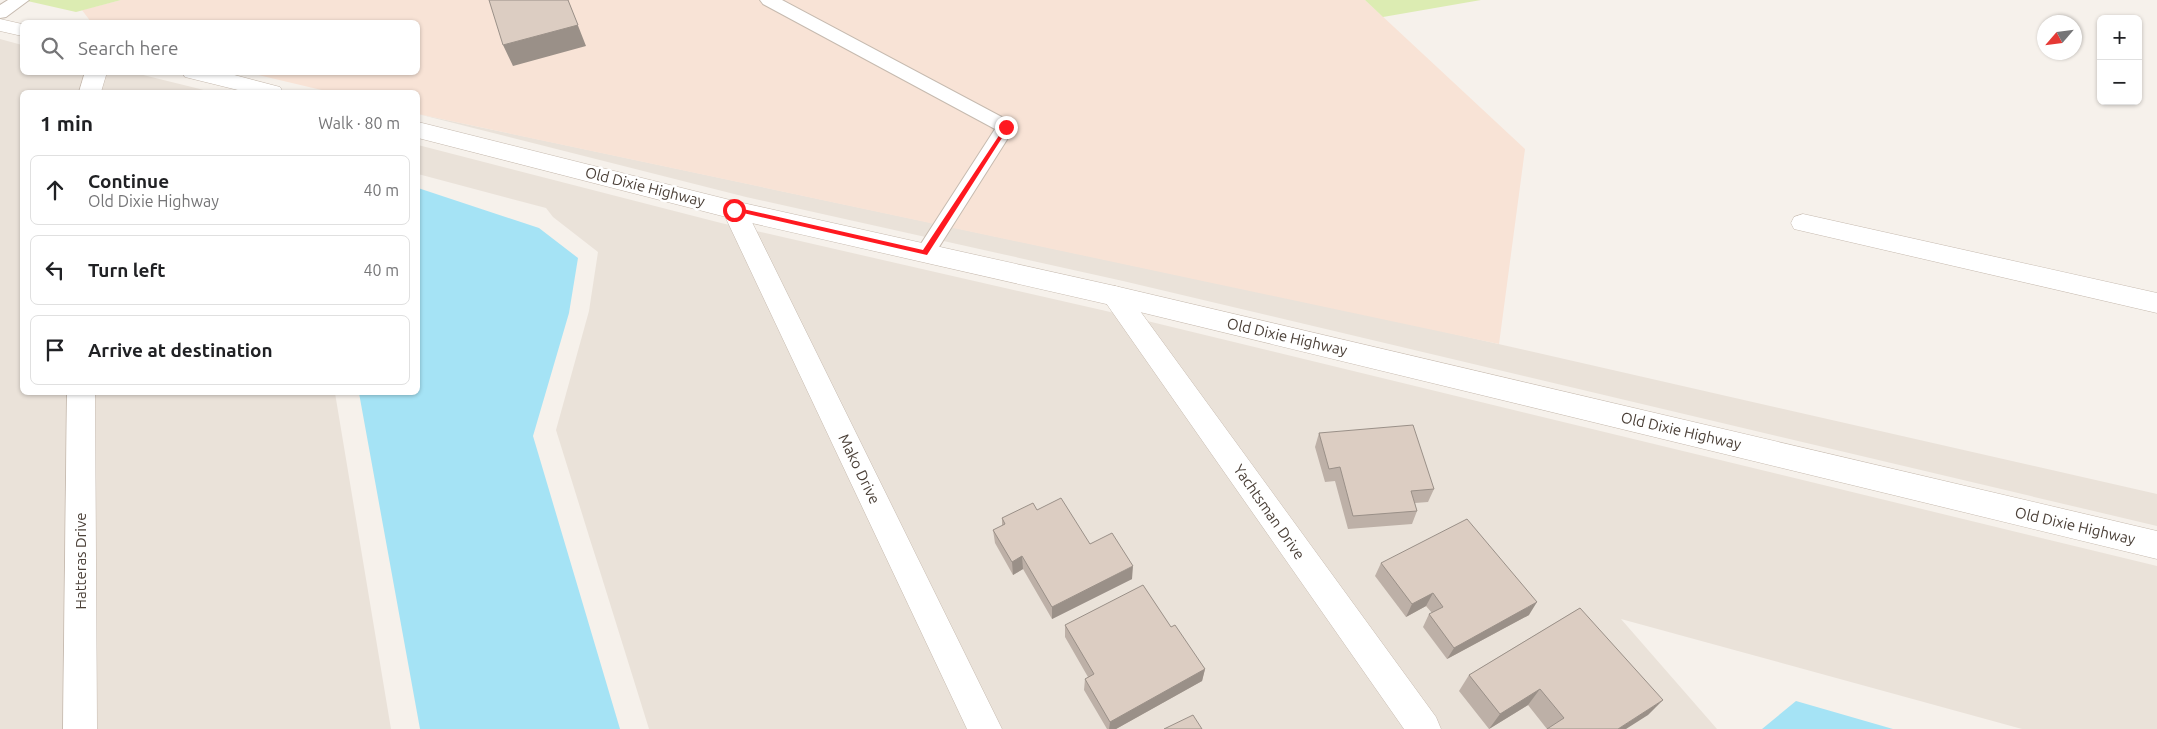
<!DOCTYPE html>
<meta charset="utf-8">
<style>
body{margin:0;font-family:Ubuntu,sans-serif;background:#f2f2f2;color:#202124}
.controls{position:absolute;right:15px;top:15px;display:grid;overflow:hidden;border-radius:8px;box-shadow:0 1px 4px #0004}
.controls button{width:45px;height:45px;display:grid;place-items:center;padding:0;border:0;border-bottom:1px solid #e0e0e0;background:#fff;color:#202124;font:25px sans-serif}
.compass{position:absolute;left:2037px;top:15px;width:45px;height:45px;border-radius:50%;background:#fff;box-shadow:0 1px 4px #0004;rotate:242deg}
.stop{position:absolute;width:15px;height:15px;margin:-11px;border:4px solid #ff1920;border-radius:50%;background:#fff}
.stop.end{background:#ff1920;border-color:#fff;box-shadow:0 1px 5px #0008}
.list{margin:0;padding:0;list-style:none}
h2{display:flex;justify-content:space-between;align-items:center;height:65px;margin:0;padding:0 20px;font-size:21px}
h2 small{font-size:16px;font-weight:400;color:#757577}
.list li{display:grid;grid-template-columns:32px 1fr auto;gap:15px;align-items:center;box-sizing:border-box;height:70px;margin:0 10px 10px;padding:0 10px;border:1px solid #e0e0e0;border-radius:8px}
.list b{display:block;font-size:19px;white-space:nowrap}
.list p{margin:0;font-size:16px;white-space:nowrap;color:#757577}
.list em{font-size:16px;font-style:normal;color:#757577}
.icon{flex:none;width:28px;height:28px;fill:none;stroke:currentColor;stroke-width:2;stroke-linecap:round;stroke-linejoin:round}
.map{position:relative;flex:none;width:2157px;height:729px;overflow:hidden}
.search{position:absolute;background:#fff;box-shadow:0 1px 4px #0004;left:20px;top:20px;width:400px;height:55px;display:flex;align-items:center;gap:12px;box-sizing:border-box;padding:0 18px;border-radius:8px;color:#757577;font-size:19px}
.panel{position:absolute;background:#fff;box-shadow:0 1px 4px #0004;left:20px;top:90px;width:400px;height:305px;border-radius:8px}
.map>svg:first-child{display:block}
.residential{fill:#eae2d9}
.commercial{fill:#f8e3d6}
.green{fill:#dcecb2}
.water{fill:#a5e3f5}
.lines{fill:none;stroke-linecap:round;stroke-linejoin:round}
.service-casing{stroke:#c6baaf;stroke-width:2}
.minor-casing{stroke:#c6baaf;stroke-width:1}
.tertiary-casing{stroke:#c6baaf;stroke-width:1}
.service{fill:#fff;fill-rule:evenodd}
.minor{fill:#fff;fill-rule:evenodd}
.tertiary{fill:#fff;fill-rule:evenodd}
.wall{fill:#bdb0a7}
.shaded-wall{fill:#9a9088}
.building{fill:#dccdc2;stroke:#9a9088}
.route{fill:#ff1920}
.labels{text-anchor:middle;stroke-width:5;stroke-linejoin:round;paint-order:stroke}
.street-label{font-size:15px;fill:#4b4038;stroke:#fff}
</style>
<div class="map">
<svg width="2157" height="729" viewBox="0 0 2157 729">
<rect width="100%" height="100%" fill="#f6f1eb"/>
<path class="residential" d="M0,39L22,45V72L135,73L212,92H22V392L335,393L391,729H0Z
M418,114L1428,328L2157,494V526L1123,281L746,197Z
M418,145L721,223L1106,311L2157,566V729H2022L1621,619L1717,729H649L556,430L589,311L598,252L553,217L546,208L418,174Z"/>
<path class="commercial" d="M121,0H1365L1525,149L1499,344L418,114V92H330L250,73L418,72V22H91L82,10Z"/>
<path class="green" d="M23,0H121L76,12Z
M1365,0H1481L1383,17Z"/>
<path class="water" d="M418,188L539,228L578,258L569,313L533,436L620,729H420L359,393L418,392Z
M1796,701L1893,729H1762Z"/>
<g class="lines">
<g class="service-casing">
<path id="service" d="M8,0H29L6,17L0,18V5Z
M760,0H782L1013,123L1015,127L932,258L925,261L918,258L915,253L995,129L763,4Z"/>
</g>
<g class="minor-casing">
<path id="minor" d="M85,72H107L101,92H79Z
M734,201L743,204L746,210L1002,729H967L722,210L725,204Z
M1803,214L2157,293V313L1794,229L1791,223L1794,217Z
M1115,286L1124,289L1436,717L1441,729H1404L1106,303L1102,296L1106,289Z
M67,392H95L97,729H63Z"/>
</g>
<g class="tertiary-casing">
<path id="tertiary" d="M0,19L22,24V36L0,31Z
M182,72H223L280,87L283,92H246L185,77Z
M418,122L734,201L1115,286L2157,531V559L1115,306L734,219L418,138Z"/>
</g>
<use href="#service" class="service"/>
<use href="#minor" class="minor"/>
<use href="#tertiary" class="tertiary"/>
</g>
<path class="wall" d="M1319,433L1434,489L1428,502L1415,503L1417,511L1412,524L1348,529L1335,481L1325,482L1315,447Z
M1037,510L1090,544L1132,579L1052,619L1023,569L1013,575L995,543L993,530L1002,526V518Z
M1381,563L1529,615L1447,659L1423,627L1429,614L1432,613L1426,606L1406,617L1375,576Z
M1580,608L1648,715L1547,729L1528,705L1489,729L1459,691L1469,675Z
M1065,625L1171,627L1205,669L1202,681L1116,729H1107L1084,690L1085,679L1088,677L1065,637Z"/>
<path class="shaded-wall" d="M568,0L586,46L513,66L503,45Z
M1022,556L1023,569L1013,575L1012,562Z
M1133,566L1132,579L1052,619V607Z
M1433,593L1426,606L1406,617L1412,604Z
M1537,602L1529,615L1447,659L1454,648Z
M1205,669L1202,681L1116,729H1109L1110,722Z
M1540,689L1528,705L1489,729L1500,714Z
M1663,700L1648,715L1626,729H1618Z"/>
<path class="building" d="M489,0H568L578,25L503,45Z
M1413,425L1434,489L1411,491L1417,511L1353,516L1340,467L1329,469L1319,433Z
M1061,498L1090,544L1112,533L1133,566L1052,607L1022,556L1012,562L993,530L1005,524L1002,518L1033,503L1037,510Z
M1467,519L1537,602L1454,648L1429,614L1443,607L1433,593L1412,604L1381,563Z
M1143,585L1171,627L1175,625L1205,669L1110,722L1085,679L1094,674L1065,625Z
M1580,608L1663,700L1618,729H1547L1564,718L1540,689L1500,714L1469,675Z
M1193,715L1202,729H1164Z"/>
<path class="route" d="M1006,125L1009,127L927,255L730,210L734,207L923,250Z"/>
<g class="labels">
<g class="street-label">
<text transform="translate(645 187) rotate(14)" y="5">Old Dixie Highway</text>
<text transform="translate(1287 337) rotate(13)" y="5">Old Dixie Highway</text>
<text transform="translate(1681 431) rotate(13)" y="5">Old Dixie Highway</text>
<text transform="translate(859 469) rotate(64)" y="5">Mako Drive</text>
<text transform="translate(1269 512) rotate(55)" y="5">Yachtsman Drive</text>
<text transform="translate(2075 526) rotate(13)" y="5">Old Dixie Highway</text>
<text transform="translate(81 561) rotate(-90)" y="5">Hatteras Drive</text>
</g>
</g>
</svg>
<div class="controls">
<button>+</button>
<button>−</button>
</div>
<svg class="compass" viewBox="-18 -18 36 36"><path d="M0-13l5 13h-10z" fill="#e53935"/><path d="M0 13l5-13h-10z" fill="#757577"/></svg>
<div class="stop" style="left:734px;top:210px"></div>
<div class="stop end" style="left:1006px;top:127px"></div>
<div class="search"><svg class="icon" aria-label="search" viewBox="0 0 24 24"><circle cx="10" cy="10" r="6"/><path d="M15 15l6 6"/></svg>Search here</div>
<section class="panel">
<h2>1 min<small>Walk · 80 m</small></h2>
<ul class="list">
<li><svg class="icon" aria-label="ahead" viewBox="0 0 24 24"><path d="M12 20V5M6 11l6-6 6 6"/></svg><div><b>Continue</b><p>Old Dixie Highway</p></div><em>40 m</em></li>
<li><svg class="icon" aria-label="left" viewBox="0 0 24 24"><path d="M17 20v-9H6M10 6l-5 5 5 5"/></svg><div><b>Turn left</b></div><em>40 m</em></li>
<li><svg class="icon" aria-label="arrive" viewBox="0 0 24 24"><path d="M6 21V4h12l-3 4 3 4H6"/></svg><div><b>Arrive at destination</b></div></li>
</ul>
</section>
</div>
